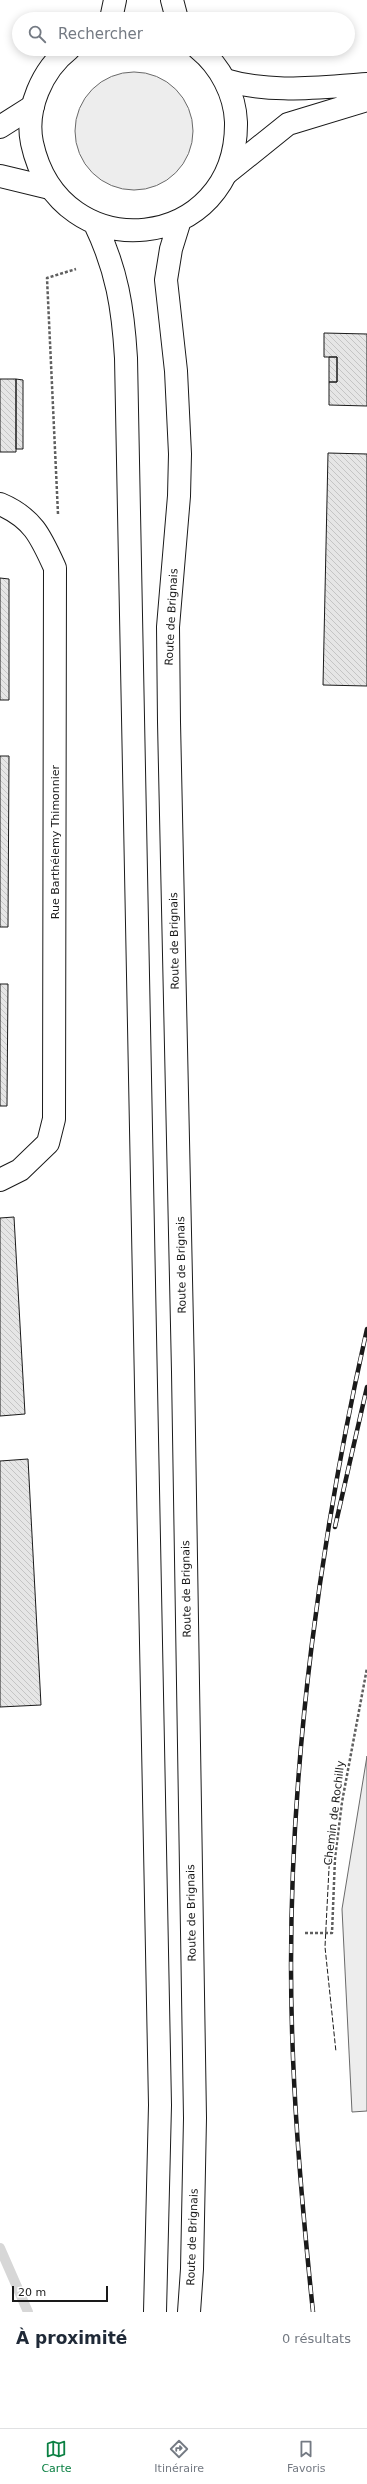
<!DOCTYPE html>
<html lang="fr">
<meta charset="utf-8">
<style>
body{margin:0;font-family:"DejaVu Sans",sans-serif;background:#f6f6f7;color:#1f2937}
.scale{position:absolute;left:12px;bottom:10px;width:96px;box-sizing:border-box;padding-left:4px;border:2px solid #1a1a1a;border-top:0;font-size:11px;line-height:14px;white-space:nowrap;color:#1a1a1a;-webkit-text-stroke:3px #fff;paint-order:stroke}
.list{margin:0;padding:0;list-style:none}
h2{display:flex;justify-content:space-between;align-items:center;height:52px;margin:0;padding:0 16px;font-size:17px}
h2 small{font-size:13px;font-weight:400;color:#747a83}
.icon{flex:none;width:22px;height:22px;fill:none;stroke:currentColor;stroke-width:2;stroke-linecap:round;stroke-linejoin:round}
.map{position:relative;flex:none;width:367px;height:2312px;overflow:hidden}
.search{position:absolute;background:#fff;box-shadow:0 2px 10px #0003;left:12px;right:12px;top:12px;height:44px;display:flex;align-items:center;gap:10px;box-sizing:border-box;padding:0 14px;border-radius:22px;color:#747a83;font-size:15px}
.sheet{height:116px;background:#fff}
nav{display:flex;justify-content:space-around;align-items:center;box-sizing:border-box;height:56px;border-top:1px solid #e0e1e3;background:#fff;font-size:11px;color:#747a83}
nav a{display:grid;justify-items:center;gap:2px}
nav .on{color:#0b8043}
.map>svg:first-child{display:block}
.built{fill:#ededed;stroke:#6a6a6a}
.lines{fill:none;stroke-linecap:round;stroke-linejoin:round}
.stream{stroke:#d7d7d7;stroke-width:10}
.building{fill:url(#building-back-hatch);stroke:#1a1a1a}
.minor-casing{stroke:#1a1a1a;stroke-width:24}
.major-casing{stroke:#1a1a1a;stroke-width:24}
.path{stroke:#5f5f5f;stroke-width:2.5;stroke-dasharray:3 2;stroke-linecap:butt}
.minor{stroke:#fff;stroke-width:22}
.major{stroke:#fff;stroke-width:22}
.rail-casing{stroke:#1a1a1a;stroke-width:4.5}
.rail{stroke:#fff;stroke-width:3;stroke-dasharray:9;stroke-linecap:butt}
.fence{stroke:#1a1a1a;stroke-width:1;stroke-dasharray:5 2;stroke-linecap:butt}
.labels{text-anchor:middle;stroke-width:3;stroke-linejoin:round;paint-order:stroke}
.street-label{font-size:11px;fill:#1a1a1a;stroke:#fff}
</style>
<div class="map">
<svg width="367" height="2312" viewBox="0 0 367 2312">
<defs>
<pattern id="building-back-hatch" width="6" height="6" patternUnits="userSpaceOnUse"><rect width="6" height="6" fill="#e6e6e6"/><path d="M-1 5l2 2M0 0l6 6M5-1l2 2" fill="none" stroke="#c5c5c5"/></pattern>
</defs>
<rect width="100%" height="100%" fill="#fff"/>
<path class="built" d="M75 131a59 59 0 1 1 118 0a59 59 0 1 1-118 0Z
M367,1756V2111L352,2112L342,1909Z"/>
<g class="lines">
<path class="stream" d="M0,2248L28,2312"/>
</g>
<path class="building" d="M324,333L367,334V406L329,405V382H337V357H324Z
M329,357H337V382H329Z
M0,379H16V452H0Z
M16,379L23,380V449H16Z
M328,453L367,454V686L323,685Z
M0,578L9,579V700H0Z
M0,756H9L8,927H0Z
M0,984H8L7,1106H0Z
M14,1217L25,1414L0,1416V1218Z
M28,1459L41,1705L0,1707V1461Z"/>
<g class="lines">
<g class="minor-casing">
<path id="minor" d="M225,80C272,94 319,87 367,84
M0,127L33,106
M227,173L288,124L367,100
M0,176L50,188
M0,504C33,518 41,537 55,568L54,1119L48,1143L20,1170L0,1180"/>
</g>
<g class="major-casing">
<path id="major" d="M172,0L177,19
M111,19L115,0
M69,49C42,70 25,109 32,143C60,272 238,252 236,122C235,94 220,66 199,49
M180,220L171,249L166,280L176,371L180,454L179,496L168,627L169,722L183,1372L195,2118L192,2269L189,2312
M95,224C117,270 123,308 126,358L160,2105L155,2312"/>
</g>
<path class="path" d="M58,514L47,278L76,269
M305,1933H332L335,1858L342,1802L367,1668"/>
<use href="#minor" class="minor"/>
<use href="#major" class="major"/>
<g class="rail-casing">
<path id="rail" d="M335,1527L367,1387
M313,2312C301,2196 291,2081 291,1965C291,1755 321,1534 367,1329"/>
</g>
<use href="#rail" class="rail"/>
<path class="fence" d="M331,1829L325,1947L336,2052"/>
</g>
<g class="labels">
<g class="street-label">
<text transform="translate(171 617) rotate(-87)" y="4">Route de Brignais</text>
<text transform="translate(55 842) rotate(-90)" y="4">Rue Barthélemy Thimonnier</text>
<text transform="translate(174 941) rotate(-91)" y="4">Route de Brignais</text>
<text transform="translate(181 1265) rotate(-91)" y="4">Route de Brignais</text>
<text transform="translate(186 1589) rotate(-91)" y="4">Route de Brignais</text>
<text transform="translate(334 1813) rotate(-83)" y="4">Chemin de Rochilly</text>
<text transform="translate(191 1913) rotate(-91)" y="4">Route de Brignais</text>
<text transform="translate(192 2237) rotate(-88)" y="4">Route de Brignais</text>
</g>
</g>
</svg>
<div class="scale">20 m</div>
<div class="search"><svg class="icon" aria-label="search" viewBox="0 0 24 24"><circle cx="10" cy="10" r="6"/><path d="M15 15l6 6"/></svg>Rechercher</div>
</div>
<section class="sheet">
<h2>À proximité<small>0 résultats</small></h2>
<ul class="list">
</ul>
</section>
<nav>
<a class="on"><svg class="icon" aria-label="map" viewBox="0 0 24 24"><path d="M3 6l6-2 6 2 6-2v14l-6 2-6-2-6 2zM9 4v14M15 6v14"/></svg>Carte</a>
<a><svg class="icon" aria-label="directions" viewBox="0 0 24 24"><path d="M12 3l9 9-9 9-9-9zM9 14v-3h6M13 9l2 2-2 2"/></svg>Itinéraire</a>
<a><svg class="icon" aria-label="saved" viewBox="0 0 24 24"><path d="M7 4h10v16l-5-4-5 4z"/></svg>Favoris</a>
</nav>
